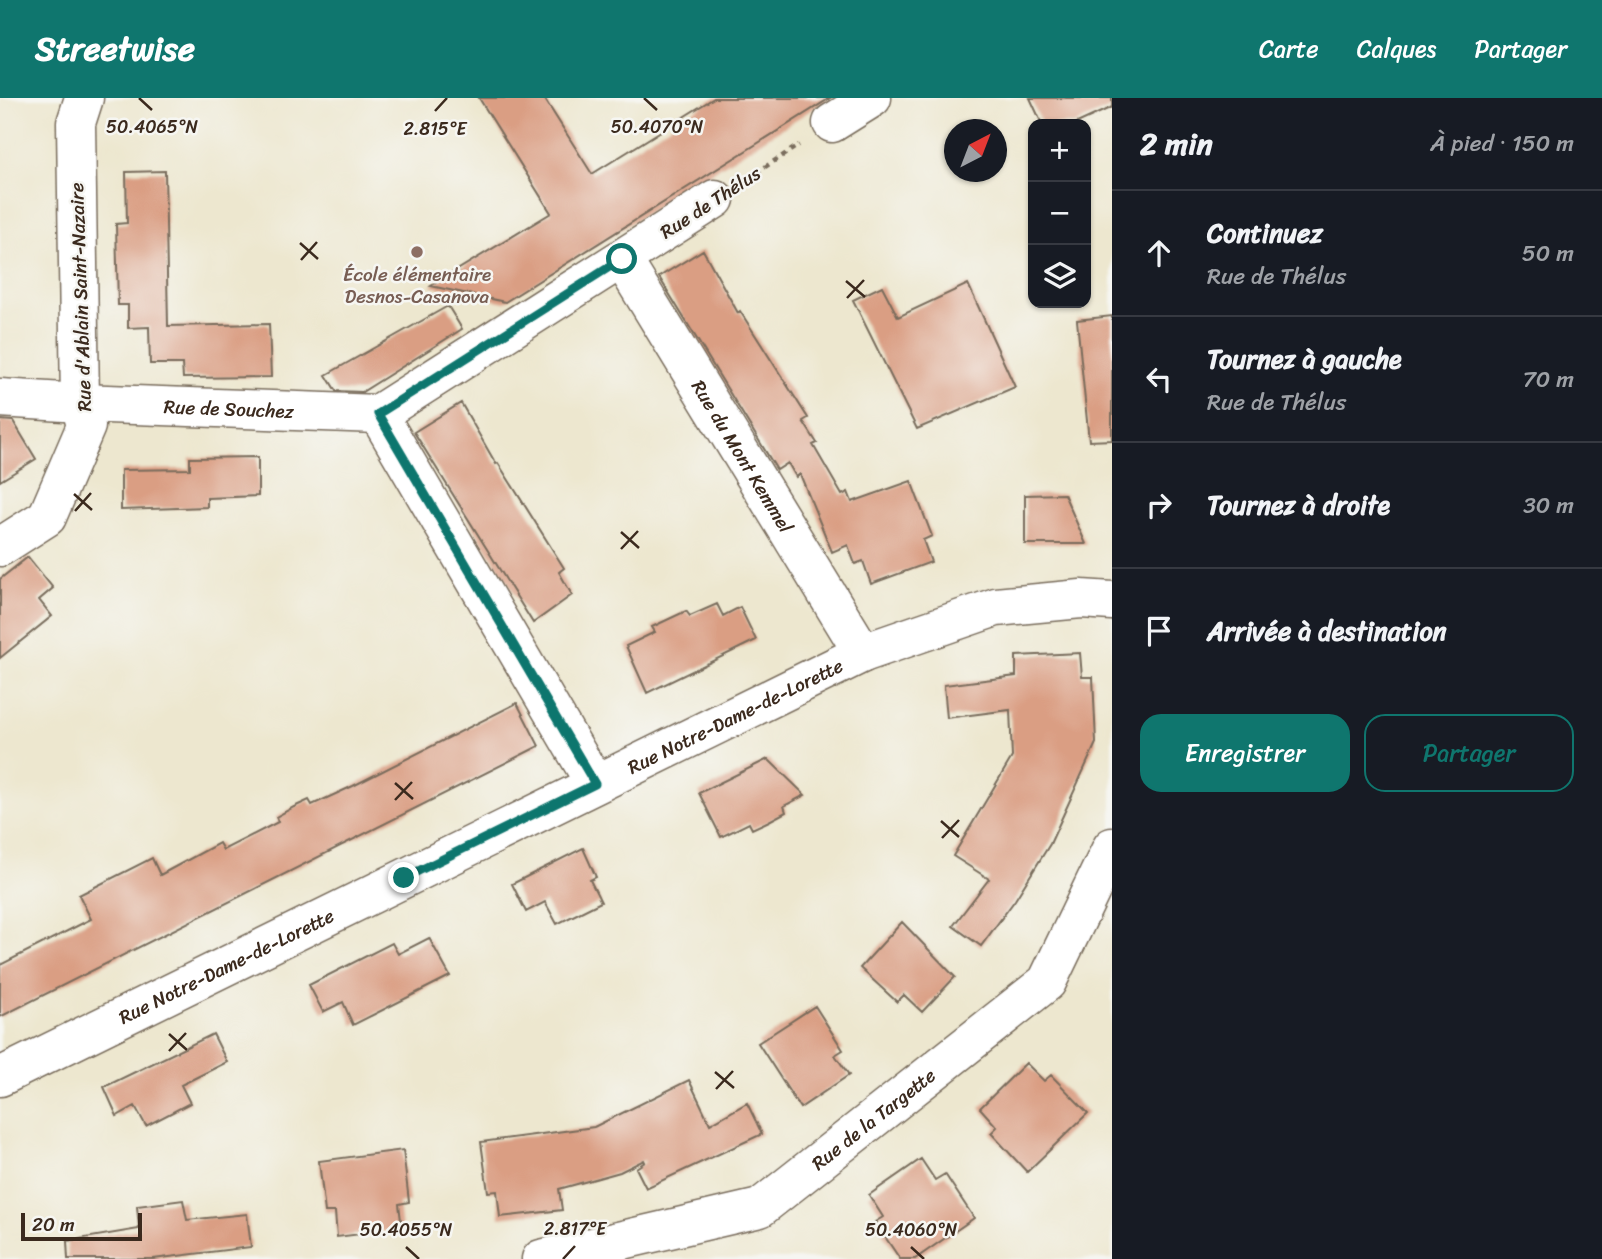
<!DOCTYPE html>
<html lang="fr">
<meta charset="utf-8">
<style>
body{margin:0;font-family:Sriracha,sans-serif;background:#20242c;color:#f1f3f6}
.controls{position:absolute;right:21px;top:21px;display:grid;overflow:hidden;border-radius:14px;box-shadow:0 2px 5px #0004}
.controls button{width:63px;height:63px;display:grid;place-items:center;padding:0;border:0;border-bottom:2px solid #363941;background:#171b24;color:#f1f3f6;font:35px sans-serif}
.compass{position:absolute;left:944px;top:21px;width:63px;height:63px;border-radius:50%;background:#171b24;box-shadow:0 2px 5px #0004;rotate:42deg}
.scale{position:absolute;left:21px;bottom:18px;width:121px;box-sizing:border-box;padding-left:7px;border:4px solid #3b2a1e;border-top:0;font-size:19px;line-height:24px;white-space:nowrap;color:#3b2a1e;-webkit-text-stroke:5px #f6f6f2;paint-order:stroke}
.stop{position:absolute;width:21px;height:21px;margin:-16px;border:5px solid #0f766e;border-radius:50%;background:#fff}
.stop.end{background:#0f766e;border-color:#fff;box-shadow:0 2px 7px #0008}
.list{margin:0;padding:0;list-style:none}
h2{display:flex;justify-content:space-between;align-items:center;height:91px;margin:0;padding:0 28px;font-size:30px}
h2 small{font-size:23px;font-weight:400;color:#9ea1a6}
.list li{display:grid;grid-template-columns:46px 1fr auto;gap:21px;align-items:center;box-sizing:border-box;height:126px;padding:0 28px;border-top:2px solid #363941}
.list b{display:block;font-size:26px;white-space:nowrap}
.list p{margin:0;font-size:23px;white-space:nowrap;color:#9ea1a6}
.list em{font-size:23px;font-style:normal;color:#9ea1a6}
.actions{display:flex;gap:14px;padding:21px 28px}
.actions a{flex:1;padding:16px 0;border:2px solid #0f766e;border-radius:21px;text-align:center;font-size:24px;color:#0f766e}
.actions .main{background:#0f766e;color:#fff}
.icon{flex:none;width:38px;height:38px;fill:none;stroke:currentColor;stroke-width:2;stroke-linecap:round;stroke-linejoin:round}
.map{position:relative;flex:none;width:1112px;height:1161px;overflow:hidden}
header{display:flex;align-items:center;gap:42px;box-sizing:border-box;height:98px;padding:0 35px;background:#0f766e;color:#fff}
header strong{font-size:33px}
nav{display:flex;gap:38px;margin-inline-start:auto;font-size:24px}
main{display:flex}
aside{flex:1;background:#171b24}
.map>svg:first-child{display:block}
.building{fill:#da9e83}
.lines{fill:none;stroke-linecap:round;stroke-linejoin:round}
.minor-casing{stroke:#796c5c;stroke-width:41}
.path{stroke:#796c5c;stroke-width:4.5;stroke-dasharray:5 5;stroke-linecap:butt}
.minor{stroke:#fff;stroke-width:38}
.route{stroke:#0f766e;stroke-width:9}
.ticks{fill:none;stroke:#3b2a1e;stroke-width:2.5}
.education-dot{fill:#8d6e63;stroke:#f6f6f2;stroke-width:2.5}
.labels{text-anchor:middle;stroke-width:5;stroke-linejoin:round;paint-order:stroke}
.street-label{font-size:19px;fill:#3b2a1e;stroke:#f6f6f2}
.education-label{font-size:19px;fill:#785e54;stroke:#f6f6f2}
.ticks-label{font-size:18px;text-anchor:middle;fill:#3b2a1e;stroke:#f6f6f2;stroke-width:5;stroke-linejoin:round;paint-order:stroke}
</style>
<header>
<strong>Streetwise</strong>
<nav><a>Carte</a><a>Calques</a><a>Partager</a></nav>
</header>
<main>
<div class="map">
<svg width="1112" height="1161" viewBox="0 0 1112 1161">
<rect width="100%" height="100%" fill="#f6f6f2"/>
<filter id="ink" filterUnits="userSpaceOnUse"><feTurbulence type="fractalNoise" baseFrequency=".0143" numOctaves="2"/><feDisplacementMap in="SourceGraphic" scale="14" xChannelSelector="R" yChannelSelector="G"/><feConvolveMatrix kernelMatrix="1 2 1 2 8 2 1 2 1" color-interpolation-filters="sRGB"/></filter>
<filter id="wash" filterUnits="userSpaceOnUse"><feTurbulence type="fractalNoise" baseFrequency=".00686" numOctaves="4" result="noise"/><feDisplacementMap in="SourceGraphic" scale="28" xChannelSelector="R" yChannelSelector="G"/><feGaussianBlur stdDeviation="1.57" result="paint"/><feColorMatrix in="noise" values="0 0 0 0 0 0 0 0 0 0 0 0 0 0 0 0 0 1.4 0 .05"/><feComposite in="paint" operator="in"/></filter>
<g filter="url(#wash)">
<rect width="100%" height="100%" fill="#ede7cf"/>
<g id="blocks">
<path class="building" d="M479,0H544L592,76L714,0H830L505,204L431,188L551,115Z
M1030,0H1112V9L1075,26H1042Z
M165,73L168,228L269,226L271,279L183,280L182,266H150L149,229L128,230V207H118L116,126L127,125L126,74Z
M703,152L738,215L740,213L808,320L803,323L817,345L813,347L842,397L848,394L852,404L911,383L932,438L923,442L931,464L871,486L863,463L855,466L848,447L832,454L800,376L796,379L788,365L777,372L659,179Z
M968,186L1015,289L917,331L853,202L882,188L898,219Z
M448,208L462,231L362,294L336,293L326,277Z
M1112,218V342L1089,343L1077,222Z
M461,305L496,366L498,365L564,470L559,474L572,497L533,525L414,334Z
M0,322L13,323L36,361L0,383Z
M258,359V398L207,400V409L121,412V372L190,371V360Z
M1064,396L1086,446H1025V397Z
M28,459L53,490L39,502L52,518L0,560V481Z
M717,506L723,518L740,509L756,542L647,595L626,548L655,534L652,529L686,513L690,518Z
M1080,555L1082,579H1093L1096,645L1050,746L1015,802L981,848L953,828L989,781L953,758L1012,659L1010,612L947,620L944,587L1016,578V558Z
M517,605L539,648L0,919V867L91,821L79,797L152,760L160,777L219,745L223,752L278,724L276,719L294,709L309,702L312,707L353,688Z
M768,661L805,697L784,708L786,714L769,723L752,731L749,725L721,739L699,695Z
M583,750L596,779L590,782L601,804L557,826L545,804L526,814L512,786Z
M902,824L955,879L922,914L904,897L897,904L860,870Z
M429,840L450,878L353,927L343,904L323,914L309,887L392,845L398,856Z
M815,908L843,952L835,957L849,977L800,1010L758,945Z
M213,936L227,964L181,987L190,1005L146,1028L135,1008L117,1018L104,989Z
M1026,965L1044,983L1051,977L1088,1015L1027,1074L991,1035L997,1029L980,1010Z
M689,982L710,1026L747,1005L762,1036L646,1090L636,1070L645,1064L644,1062L620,1074L559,1091L562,1112L500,1119L497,1093L488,1094L481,1044L594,1029Z
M403,1052L409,1104L399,1106L402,1131L337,1139L335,1114H325L319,1063Z
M921,1061L935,1082L945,1076L974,1120L915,1161H900L875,1124L883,1119L869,1097Z
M183,1102L187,1122L247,1116L251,1149L153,1161H68L67,1143L139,1131L137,1108Z"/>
</g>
</g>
<g filter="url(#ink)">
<use href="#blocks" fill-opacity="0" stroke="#796c5c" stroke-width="2"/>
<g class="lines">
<g class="minor-casing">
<g id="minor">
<path d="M832,25L872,0"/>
<path id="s1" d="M622,161L863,555"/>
<path id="s2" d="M0,300L80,305L378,316"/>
<path d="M0,449L47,419L86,328L80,305L76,25L84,0"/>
<path d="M595,686L378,316L715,101"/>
<path id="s3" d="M0,979L863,555L996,509L1081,501L1112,503"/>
<path id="s4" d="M541,1161L760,1110L1047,884L1112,749"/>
</g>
</g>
<path class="path" d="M748,80L799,47"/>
<use href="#minor" class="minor"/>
</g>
</g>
<g class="lines" filter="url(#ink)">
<path class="route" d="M404,780L595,686L378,316L622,161"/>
</g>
<path class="ticks" d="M139,0L152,12M644,0L657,12M435,13L447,0M300,145L318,161M301,162L317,144M846,183L865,199M847,200L864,182M74,396L92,412M75,413L91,395M621,434L639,450M621,451L638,433M395,685L413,701M395,702L412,684M941,723L959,739M942,740L959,722M169,936L187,952M169,953L186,935M715,974L734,990M716,991L733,973M406,1149L419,1161M911,1149L924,1161M563,1161L575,1148"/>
<circle class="education-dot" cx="417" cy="154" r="7"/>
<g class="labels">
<g class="street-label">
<text transform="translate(710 104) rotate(-33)" y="7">Rue de Thélus</text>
<text transform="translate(80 199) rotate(-92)" y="7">Rue d'Ablain Saint-Nazaire</text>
<text dy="7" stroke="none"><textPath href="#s2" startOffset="229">Rue de Souchez</textPath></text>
<text dy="7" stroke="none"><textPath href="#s1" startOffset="231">Rue du Mont Kemmel</textPath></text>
<text dy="7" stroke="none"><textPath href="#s3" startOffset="819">Rue Notre-Dame-de-Lorette</textPath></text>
<text dy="7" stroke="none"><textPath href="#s3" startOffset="252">Rue Notre-Dame-de-Lorette</textPath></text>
<text dy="7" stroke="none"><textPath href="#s4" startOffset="369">Rue de la Targette</textPath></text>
</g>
<g class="education-label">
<text x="417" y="183">École élémentaire<tspan x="417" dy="22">Desnos-Casanova</tspan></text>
</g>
</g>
<g class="ticks-label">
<text x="152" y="35">50.4065°N</text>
<text x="657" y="35">50.4070°N</text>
<text x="435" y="37">2.815°E</text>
<text x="575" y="1137">2.817°E</text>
<text x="406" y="1138">50.4055°N</text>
<text x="911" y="1138">50.4060°N</text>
</g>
</svg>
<div class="controls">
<button>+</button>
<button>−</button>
<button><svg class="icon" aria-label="layers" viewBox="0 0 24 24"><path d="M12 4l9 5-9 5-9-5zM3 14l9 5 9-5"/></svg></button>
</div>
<svg class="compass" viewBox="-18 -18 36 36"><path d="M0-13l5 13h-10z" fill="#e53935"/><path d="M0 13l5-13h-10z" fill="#9ea1a6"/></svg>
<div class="scale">20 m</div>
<div class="stop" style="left:622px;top:161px"></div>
<div class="stop end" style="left:404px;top:780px"></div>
</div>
<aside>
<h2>2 min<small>À pied · 150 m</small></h2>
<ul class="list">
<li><svg class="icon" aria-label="ahead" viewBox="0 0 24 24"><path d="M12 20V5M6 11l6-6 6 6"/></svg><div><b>Continuez</b><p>Rue de Thélus</p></div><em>50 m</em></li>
<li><svg class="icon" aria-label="left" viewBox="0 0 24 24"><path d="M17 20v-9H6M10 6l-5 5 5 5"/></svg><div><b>Tournez à gauche</b><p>Rue de Thélus</p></div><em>70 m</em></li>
<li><svg class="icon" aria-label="right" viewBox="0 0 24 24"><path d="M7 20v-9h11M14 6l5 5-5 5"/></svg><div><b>Tournez à droite</b></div><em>30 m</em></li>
<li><svg class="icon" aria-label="arrive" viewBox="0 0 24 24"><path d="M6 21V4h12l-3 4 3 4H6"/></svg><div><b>Arrivée à destination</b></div></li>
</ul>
<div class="actions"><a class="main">Enregistrer</a><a>Partager</a></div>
</aside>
</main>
